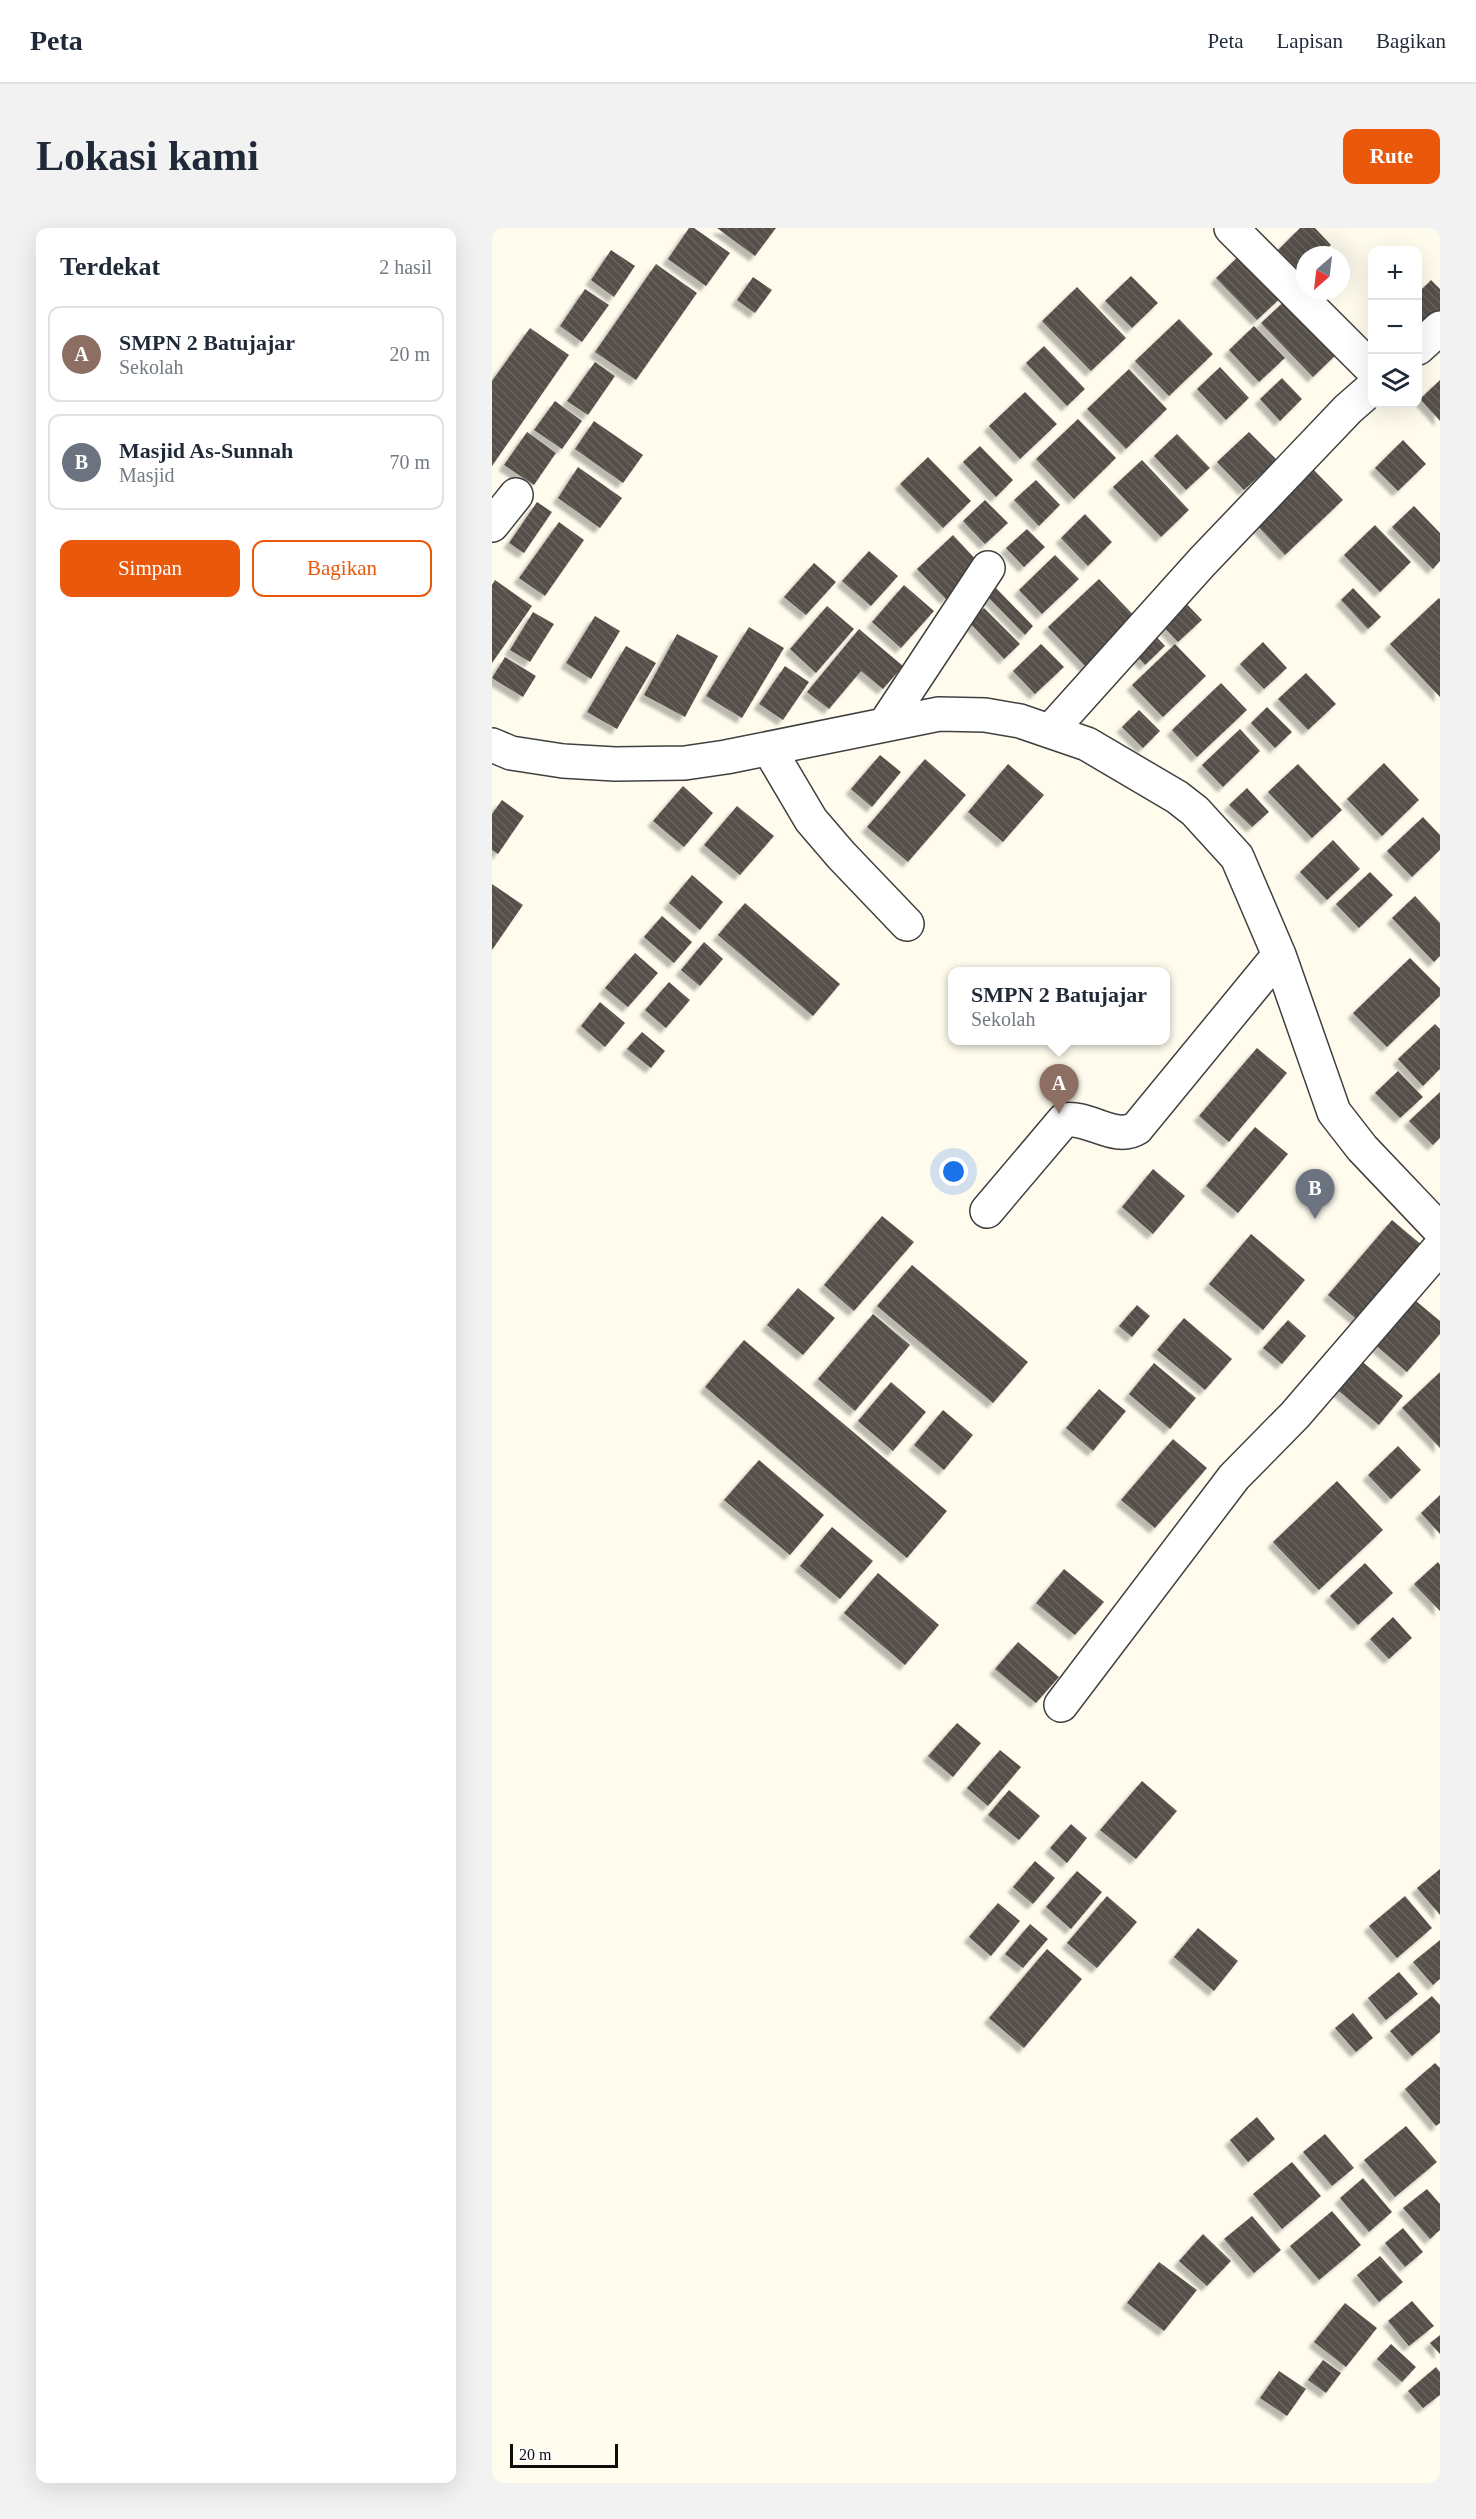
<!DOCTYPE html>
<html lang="id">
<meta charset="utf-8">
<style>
body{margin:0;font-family:Georgia,serif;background:#f2f2f3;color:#1f2937}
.controls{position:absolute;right:18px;top:18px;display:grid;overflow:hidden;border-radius:12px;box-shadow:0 6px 24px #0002}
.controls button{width:54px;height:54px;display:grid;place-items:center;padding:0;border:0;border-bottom:2px solid #e0e1e3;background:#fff;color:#1f2937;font:30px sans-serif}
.compass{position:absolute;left:804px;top:18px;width:54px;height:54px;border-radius:50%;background:#fff;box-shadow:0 6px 24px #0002;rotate:208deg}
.scale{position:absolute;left:18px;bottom:15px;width:108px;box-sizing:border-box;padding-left:6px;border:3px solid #0d0d0d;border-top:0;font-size:16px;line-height:21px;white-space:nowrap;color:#0d0d0d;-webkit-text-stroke:4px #fff;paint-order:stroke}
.you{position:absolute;left:462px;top:944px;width:21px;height:21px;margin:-15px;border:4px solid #fff;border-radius:50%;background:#1a73e8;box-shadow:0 0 0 9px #1a73e833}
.badge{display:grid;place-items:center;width:39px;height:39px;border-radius:50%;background:#ea580c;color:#fff;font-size:20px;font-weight:700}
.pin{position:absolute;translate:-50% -50px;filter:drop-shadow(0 2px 3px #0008)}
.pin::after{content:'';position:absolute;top:32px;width:21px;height:18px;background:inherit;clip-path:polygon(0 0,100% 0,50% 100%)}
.popup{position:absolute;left:456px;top:739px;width:222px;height:78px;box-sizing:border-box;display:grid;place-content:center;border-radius:12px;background:#fff;filter:drop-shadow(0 2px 4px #0005);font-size:20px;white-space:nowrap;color:#747a83}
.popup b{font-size:22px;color:#1f2937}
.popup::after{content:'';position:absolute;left:50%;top:100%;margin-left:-12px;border:12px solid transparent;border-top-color:#fff}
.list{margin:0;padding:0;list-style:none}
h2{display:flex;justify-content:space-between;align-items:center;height:78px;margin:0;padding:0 24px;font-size:26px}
h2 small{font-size:20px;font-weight:400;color:#747a83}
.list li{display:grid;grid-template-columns:39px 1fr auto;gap:18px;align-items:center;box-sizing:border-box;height:96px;margin:0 12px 12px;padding:0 12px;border:2px solid #e0e1e3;border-radius:12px}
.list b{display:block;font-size:22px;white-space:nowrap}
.list p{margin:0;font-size:20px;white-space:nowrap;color:#747a83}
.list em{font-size:20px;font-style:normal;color:#747a83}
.actions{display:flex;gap:12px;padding:18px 24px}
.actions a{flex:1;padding:14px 0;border:2px solid #ea580c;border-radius:12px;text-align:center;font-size:21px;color:#ea580c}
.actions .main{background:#ea580c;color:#fff}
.icon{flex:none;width:33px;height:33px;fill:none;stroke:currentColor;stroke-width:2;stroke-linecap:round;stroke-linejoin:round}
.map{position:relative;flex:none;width:948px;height:2255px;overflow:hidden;border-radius:12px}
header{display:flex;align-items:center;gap:36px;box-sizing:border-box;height:84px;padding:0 30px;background:#fff;border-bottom:2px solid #e0e1e3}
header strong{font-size:28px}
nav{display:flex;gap:33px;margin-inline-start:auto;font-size:21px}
.intro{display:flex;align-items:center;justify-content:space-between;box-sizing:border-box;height:144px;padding:0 36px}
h1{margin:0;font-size:42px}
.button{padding:15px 27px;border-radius:12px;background:#ea580c;color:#fff;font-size:21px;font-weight:700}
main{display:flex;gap:36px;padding:0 36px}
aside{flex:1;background:#fff;border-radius:12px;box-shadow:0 6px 24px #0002}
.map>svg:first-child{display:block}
.building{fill:url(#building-back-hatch);filter:url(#shadow)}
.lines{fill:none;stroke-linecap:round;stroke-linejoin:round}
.minor-casing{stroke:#404040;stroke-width:36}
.minor{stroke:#fff;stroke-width:33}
</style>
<header>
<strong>Peta</strong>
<nav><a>Peta</a><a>Lapisan</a><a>Bagikan</a></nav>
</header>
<div class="intro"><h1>Lokasi kami</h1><a class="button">Rute</a></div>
<main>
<aside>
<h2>Terdekat<small>2 hasil</small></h2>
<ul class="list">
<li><span class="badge" style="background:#8d6e63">A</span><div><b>SMPN 2 Batujajar</b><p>Sekolah</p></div><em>20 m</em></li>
<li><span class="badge" style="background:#6b7280">B</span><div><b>Masjid As-Sunnah</b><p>Masjid</p></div><em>70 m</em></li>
</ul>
<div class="actions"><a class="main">Simpan</a><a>Bagikan</a></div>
</aside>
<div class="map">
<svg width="948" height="2255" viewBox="0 0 948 2255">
<defs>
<pattern id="building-back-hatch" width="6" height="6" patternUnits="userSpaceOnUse" patternTransform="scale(1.5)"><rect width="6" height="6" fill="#564f49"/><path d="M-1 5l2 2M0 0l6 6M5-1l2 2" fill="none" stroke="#69645f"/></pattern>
<filter id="shadow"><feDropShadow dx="-5.5" dy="5.5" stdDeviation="1.5" flood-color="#0004"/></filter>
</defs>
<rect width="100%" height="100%" fill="#fffcee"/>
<path class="building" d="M197,0H202L238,25L214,58L176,31Z
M225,0H284L263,28Z
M808,0H823L839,17L828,27H813V42L807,48L784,24Z
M119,22L143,38L122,69L99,52Z
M753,22L794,65L765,92L724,50Z
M164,36L205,65L144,152L103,124Z
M639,48L666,75L640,100L613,73Z
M261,49L280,62L263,85L245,72Z
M939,52L948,61V84L933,99L926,91V65Z
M585,59L634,110L599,143L550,93Z
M93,61L117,77L90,114L68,98Z
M798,68L849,122L821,149L769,95Z
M687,91L721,126L677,168L643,133Z
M762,98L793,130L767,154L737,122Z
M38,100L77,127L0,238V153Z
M552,118L593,161L575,178L534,135Z
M103,134L123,148L96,187L75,173Z
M728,139L757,170L734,192L705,161Z
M637,141L675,181L634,221L595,181Z
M790,150L810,171L788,193L768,171Z
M948,152V193L928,171Z
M533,164L565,196L528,231L497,198Z
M63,173L90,193L70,221L42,202Z
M586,191L624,230L582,271L544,231Z
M102,193L151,227L131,255L83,221Z
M35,204L64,225L42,257L12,237Z
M757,204L785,232L752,262L725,234Z
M685,206L718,240L694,262L662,228Z
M911,212L934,236L906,263L883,240Z
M488,218L521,252L504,269L471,234Z
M436,229L479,273L451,300L408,256Z
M650,232L697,282L669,309L621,259Z
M815,235L851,272L793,327L758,290Z
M86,239L130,270L108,300L66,270Z
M544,252L568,277L547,298L522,272Z
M493,272L516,295L493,316L471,293Z
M45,274L60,284L32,325L17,315Z
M922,278L948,305V333L941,341L900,299Z
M593,286L620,314L596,338L569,310Z
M67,294L92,312L53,368L27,350Z
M883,297L919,334L888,364L852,327Z
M535,301L553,319L532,339L514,320Z
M461,307L489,337L454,371L425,341Z
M377,323L406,348L379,378L350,353Z
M563,327L587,351L550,386L527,362Z
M322,335L344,354L314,387L292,369Z
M607,351L648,394L597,442L556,399Z
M3,352L40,378L0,435V357Z
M412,357L442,383L409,420L380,394Z
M504,360L541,398L533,407L495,368Z
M861,360L889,389L876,401L849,372Z
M687,368L710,392L686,414L664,391Z
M947,370L948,371V469L898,416Z
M335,378L362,401L324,445L298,421Z
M492,380L528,416L512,431L477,394Z
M41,384L62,396L38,434L18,422Z
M103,388L128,403L99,451L74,435Z
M257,399L292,420L250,490L214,468Z
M367,401L411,438L391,461L369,443L337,481L315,464Z
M658,402L673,418L653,437L639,421Z
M185,406L226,428L193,489L152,467Z
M771,414L795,440L772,461L748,436Z
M549,416L572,439L543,466L521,443Z
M683,416L714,448L671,489L640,457Z
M134,418L164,435L125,501L95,484Z
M13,429L44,448L31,469L0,450Z
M293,438L317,454L291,492L267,476Z
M814,445L844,476L816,502L786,471Z
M729,455L755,482L705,529L680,502Z
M775,479L800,504L783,520L759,495Z
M647,482L668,503L651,520L630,499Z
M748,501L768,523L731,559L710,537Z
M388,527L409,544L380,579L359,561Z
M433,531L474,567L416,634L375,599Z
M892,535L927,572L890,608L855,571Z
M516,536L552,567L511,614L476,584Z
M806,536L850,582L820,610L776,564Z
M191,558L221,585L192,619L161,593Z
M755,560L777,584L760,599L737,577Z
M10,572L32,588L6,626L0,622V586Z
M245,578L282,608L248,647L212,617Z
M931,589L948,607V622L920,649L895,623Z
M841,612L868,641L835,672L808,644Z
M878,644L901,667L867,700L844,676Z
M200,647L231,674L208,702L177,675Z
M0,656L31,677L0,722Z
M923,668L948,695V728L942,734L900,690Z
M253,675L348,756L321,788L226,707Z
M170,688L200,714L182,735L152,709Z
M212,714L231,731L208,758L189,742Z
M143,725L166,745L136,779L113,760Z
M918,730L948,760V768L895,819L861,785Z
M177,754L198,772L174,800L153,782Z
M108,774L133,795L113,819L89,798Z
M943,796L948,801V841L931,858L906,831Z
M150,804L173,823L159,840L135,821Z
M765,820L795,845L737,914L707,888Z
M906,843L931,869L908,890L883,865Z
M948,864V910L941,917L917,893Z
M763,899L796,926L746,985L714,958Z
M661,941L693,968L661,1006L630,979Z
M390,988L422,1014L362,1083L332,1057Z
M900,992L931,1018L867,1093L836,1067Z
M759,1006L813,1052L771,1102L717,1056Z
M420,1037L536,1134L501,1175L385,1078Z
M306,1060L343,1090L311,1127L275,1097Z
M918,1068L948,1093V1106L915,1144L880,1114Z
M645,1077L658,1088L640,1109L627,1098Z
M381,1086L418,1117L363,1183L326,1151Z
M692,1090L740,1131L713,1162L665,1122Z
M796,1092L814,1108L790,1136L771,1120Z
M252,1112L455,1283L415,1330L213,1159Z
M860,1125L911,1168L887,1197L836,1154Z
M662,1135L704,1170L678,1201L637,1166Z
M948,1144V1220L910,1180Z
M399,1154L434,1184L401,1223L366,1193Z
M607,1161L634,1183L601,1223L574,1200Z
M451,1182L481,1207L452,1242L422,1217Z
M681,1211L715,1240L663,1300L629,1272Z
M906,1218L929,1242L899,1271L876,1247Z
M267,1232L332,1287L298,1327L232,1272Z
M845,1253L891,1302L827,1362L781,1314Z
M948,1267V1306L929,1285Z
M340,1299L381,1333L348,1371L308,1338Z
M946,1334L948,1337V1383L922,1356Z
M873,1335L901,1365L866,1397L838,1368Z
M572,1341L612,1374L583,1407L544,1375Z
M386,1345L447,1397L413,1437L352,1385Z
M901,1389L920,1410L897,1431L878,1411Z
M526,1414L567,1449L544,1475L503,1441Z
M465,1495L489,1515L461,1549L436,1528Z
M508,1522L529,1539L496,1578L475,1560Z
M650,1553L685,1583L644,1631L608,1602Z
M517,1562L548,1588L527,1612L496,1587Z
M579,1596L595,1610L575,1635L558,1620Z
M543,1633L563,1650L541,1676L521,1659Z
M948,1641V1687L925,1660Z
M585,1643L610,1664L579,1701L554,1679Z
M615,1668L645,1694L605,1740L575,1715Z
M913,1668L940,1700L905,1730L877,1698Z
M506,1675L528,1693L499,1728L477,1709Z
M538,1696L556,1711L531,1740L513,1726Z
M706,1700L746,1733L722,1763L682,1729Z
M948,1712V1751L941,1757L921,1734Z
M555,1721L590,1751L532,1820L497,1790Z
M907,1744L926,1766L894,1792L876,1770Z
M940,1768L948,1777V1804L920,1828L898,1803Z
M861,1785L881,1810L864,1824L843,1800Z
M943,1835L948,1840V1895L944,1898L913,1861Z
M765,1889L783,1911L756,1934L738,1912Z
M914,1898L945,1934L903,1969L872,1932Z
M833,1906L862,1940L840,1958L811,1924Z
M800,1934L829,1968L790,2001L761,1966Z
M871,1950L900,1984L877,2004L848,1970Z
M935,1961L948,1976V2002L938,2011L911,1980Z
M840,1983L869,2017L827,2052L798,2018Z
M760,1988L789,2022L762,2045L732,2011Z
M911,2000L931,2024L913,2039L893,2015Z
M711,2006L739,2033L715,2058L687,2033Z
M888,2028L911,2054L887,2074L865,2047Z
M667,2034L705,2062L672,2103L635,2075Z
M920,2073L942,2098L917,2118L896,2093Z
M853,2075L885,2100L854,2139L822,2114Z
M948,2107V2126L938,2115Z
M899,2116L924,2139L910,2154L885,2131Z
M831,2132L849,2145L834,2165L816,2152Z
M944,2139L948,2144V2167L931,2180L916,2163Z
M787,2143L814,2161L795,2188L768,2170Z"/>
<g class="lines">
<g class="minor-casing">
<path id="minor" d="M739,0L880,141
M926,120L948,100
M0,297L24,267
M393,496L496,340
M559,502L710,334L856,181L880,160
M0,517L19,525L71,533L123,536L193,535L234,529L447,486L493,487L528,493L595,516L685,569L703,583L745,629L787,727L842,884L870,920L948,1002
M277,521L319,592L349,627L415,696
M495,983L572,892C597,888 623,914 645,900L787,727
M569,1477L742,1249L803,1187L948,1019"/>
</g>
<use href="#minor" class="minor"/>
</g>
</svg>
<div class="controls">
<button>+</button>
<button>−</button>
<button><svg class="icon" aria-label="layers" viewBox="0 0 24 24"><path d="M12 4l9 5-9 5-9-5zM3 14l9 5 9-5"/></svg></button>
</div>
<svg class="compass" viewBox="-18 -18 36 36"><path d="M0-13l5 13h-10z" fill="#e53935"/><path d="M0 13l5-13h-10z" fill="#747a83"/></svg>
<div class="scale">20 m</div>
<div class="you"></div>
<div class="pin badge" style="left:567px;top:886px;background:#8d6e63">A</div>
<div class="popup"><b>SMPN 2 Batujajar</b>Sekolah</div>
<div class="pin badge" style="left:823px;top:991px;background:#6b7280">B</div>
</div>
</main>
